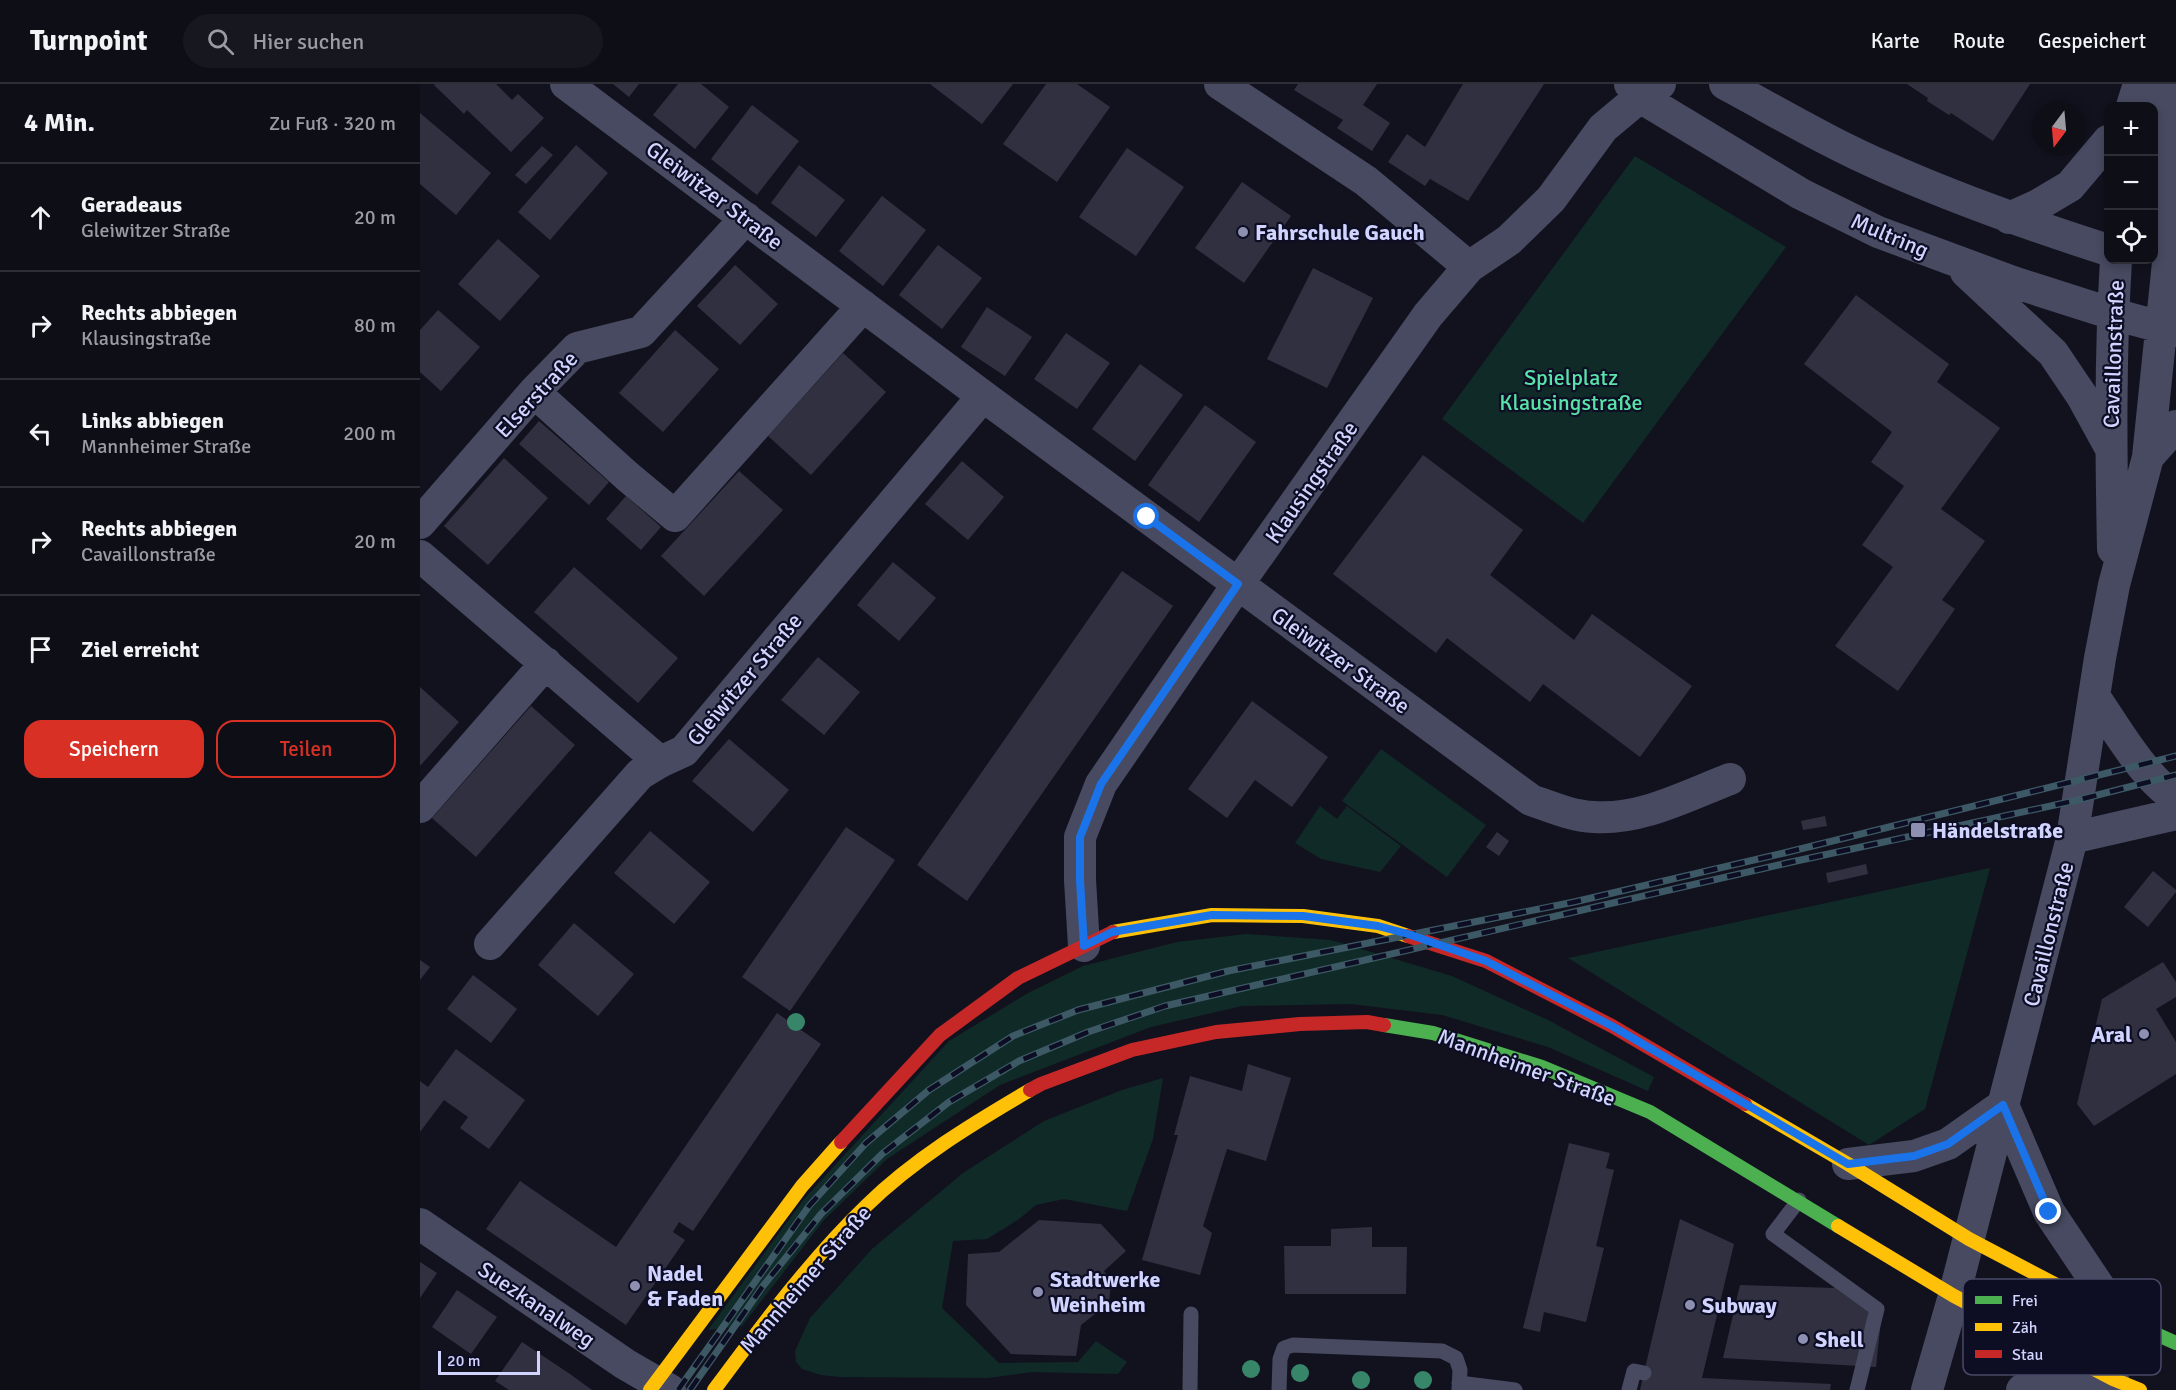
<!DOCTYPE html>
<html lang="de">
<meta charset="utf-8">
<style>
body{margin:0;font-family:Signika,sans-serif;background:#171720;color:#f1f3f6}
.controls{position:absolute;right:18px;top:18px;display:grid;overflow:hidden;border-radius:12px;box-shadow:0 3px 9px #0003}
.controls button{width:54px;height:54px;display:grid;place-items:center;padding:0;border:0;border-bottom:2px solid #2e2e36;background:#0e0e17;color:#f1f3f6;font:30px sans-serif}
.compass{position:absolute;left:1612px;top:18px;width:54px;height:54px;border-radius:50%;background:#0e0e17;box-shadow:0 3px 9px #0003;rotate:196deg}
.scale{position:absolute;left:18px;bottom:15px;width:102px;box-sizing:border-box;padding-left:6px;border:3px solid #d1d4ff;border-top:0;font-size:16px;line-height:21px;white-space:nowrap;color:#d1d4ff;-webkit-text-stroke:4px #0d0d24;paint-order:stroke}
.stop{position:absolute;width:18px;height:18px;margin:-14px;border:4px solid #1a73e8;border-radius:50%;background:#fff}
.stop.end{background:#1a73e8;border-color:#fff;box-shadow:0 2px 6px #0008}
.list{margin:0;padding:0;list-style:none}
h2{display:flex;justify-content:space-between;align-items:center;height:78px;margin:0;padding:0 24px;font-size:26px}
h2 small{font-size:20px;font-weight:400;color:#9b9ca1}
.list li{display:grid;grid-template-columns:39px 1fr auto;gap:18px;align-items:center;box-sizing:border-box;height:108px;padding:0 24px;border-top:2px solid #2e2e36}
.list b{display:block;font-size:22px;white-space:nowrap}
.list p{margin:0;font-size:20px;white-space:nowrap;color:#9b9ca1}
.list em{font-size:20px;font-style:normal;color:#9b9ca1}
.actions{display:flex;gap:12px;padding:18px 24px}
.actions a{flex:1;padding:14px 0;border:2px solid #d93025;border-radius:18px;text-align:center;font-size:21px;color:#d93025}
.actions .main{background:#d93025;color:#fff}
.icon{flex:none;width:33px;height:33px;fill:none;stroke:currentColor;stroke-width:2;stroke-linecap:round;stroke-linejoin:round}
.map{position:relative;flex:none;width:1756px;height:1306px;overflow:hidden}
header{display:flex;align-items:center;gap:36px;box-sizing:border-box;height:84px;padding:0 30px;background:#0e0e17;border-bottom:2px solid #2e2e36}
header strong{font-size:28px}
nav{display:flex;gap:33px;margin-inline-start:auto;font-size:21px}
.search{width:420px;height:54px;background:#171720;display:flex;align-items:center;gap:15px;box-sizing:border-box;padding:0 21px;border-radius:33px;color:#9b9ca1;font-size:22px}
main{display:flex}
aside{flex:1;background:#0e0e17}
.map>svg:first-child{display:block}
.green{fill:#102a27}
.building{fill:#303041}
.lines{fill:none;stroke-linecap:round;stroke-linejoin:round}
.lane{stroke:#474a60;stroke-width:15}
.street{stroke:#474a60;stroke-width:32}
.fast{stroke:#4caf50;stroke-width:14}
.slow{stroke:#ffc107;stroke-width:14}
.jam{stroke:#c62828;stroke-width:14}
.rail-casing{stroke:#3d5965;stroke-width:7}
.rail{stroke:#0d0d24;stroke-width:4.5;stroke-dasharray:14;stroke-linecap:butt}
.tree{fill:#38866a}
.route{stroke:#1a73e8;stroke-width:8}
.poi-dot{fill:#8e90b1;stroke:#0d0d24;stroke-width:2}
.labels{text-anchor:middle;stroke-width:4.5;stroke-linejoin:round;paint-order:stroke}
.street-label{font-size:22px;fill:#d1d4ff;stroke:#0d0d24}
.poi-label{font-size:22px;font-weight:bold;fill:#d1d4ff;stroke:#0d0d24;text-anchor:start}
.park-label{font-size:22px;fill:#58e4a8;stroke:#0d0d24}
.key{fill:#0d0d24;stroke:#484966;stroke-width:1.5}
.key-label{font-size:16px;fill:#d1d4ff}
</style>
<header>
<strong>Turnpoint</strong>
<div class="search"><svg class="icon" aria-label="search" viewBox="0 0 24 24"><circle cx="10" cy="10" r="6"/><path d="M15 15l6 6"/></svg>Hier suchen</div>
<nav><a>Karte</a><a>Route</a><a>Gespeichert</a></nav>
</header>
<main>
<aside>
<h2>4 Min.<small>Zu Fuß · 320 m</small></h2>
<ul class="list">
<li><svg class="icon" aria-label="ahead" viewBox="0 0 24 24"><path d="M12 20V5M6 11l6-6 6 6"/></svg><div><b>Geradeaus</b><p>Gleiwitzer Straße</p></div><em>20 m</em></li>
<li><svg class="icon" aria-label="right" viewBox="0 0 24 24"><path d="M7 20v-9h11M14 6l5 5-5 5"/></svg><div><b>Rechts abbiegen</b><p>Klausingstraße</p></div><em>80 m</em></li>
<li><svg class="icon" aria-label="left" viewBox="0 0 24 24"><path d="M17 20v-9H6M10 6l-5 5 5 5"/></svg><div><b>Links abbiegen</b><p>Mannheimer Straße</p></div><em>200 m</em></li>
<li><svg class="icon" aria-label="right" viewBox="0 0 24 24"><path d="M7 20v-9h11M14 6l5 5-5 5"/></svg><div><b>Rechts abbiegen</b><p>Cavaillonstraße</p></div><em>20 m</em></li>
<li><svg class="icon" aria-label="arrive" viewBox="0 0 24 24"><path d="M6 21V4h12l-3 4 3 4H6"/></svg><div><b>Ziel erreicht</b></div></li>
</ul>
<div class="actions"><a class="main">Speichern</a><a>Teilen</a></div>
</aside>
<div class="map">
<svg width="1756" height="1306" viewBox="0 0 1756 1306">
<rect width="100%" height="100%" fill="#12121f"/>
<path class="green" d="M1215,72L1366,163L1163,439L1022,335Z
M961,665L1066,741L1027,793L922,717Z
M900,722L917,735L927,722L981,762L960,788L901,775L875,759Z
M1570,784L1505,1025L1449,1061L1148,874Z
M826,850L911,856L1032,892L1128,936L1234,993L1228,1007L1128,963L1022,931L931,920L822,922L731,943L580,1001L467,1075L404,1136L322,1242L288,1246L384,1115L529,957L608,909L663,882L757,858Z
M743,994L733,1055L707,1127L644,1115L616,1121L599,1135L567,1155L533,1157L522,1224L579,1279L658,1278L676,1257L707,1278L698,1290L612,1288L568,1294L420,1293L401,1291L382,1285L376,1278L375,1267L390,1234L452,1165L543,1089L624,1037L702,1006Z"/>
<path class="building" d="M15,0H76L92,16L98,10L124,34L91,68L47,26L44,30L14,1Z
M193,0H219L209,13Z
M258,0H281L309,23L275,65L233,31Z
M510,0H593L562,40Z
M626,0H657L690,23L637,98L583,60Z
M878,0H957L943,21L970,39L952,67L917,44L923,36L874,6Z
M1043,0H1124L1048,117L1010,95L1005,102L968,78L987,50L1005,63Z
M1487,0H1610L1573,57L1531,29L1529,31L1507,17L1508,14Z
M332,21L379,57L337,111L291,75Z
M0,29L71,89L36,131L0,100Z
M156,61L188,89L130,156L98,128Z
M122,62L133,71L106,100L95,91Z
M707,64L764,103L716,172L659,133Z
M379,81L425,116L396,153L351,119Z
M822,98L871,132L824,199L775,164Z
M462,112L506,146L463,202L419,167Z
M78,155L120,192L80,237L38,200Z
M518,161L562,194L522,245L479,211Z
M315,181L358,220L320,261L277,222Z
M893,184L953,214L907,304L847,275Z
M1436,211L1529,280L1517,298L1580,344L1521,425L1565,457L1522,516L1535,525L1478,607L1415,562L1473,483L1442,461L1484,402L1451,378L1472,348L1384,280Z
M567,223L612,253L585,292L541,263Z
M18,226L60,263L21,307L0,288V246Z
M255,246L299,285L243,348L199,309Z
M646,249L690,279L657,325L614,295Z
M423,269L466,308L391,391L348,352Z
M720,280L763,311L715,377L672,345Z
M785,321L836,358L779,438L728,401Z
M119,337L189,398L169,421L99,360Z
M1003,371L1103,446L1070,491L1154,556L1172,530L1272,602L1220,673L1123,600L1110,618L1027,554L1016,569L913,490Z
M84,374L128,414L68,481L24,442Z
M542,377L584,413L548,456L505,420Z
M319,387L363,426L284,512L241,472Z
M206,412L241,443L221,466L186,435Z
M473,478L516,514L479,557L437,521Z
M154,483L258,574L218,619L114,528Z
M702,487L753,522L547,817L497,781Z
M398,573L440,608L404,651L361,616Z
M0,603L39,638L0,682Z
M832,617L908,673L872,723L835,696L807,734L768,705Z
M111,622L155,661L56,773L12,734Z
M309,655L369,706L333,748L272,697Z
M1405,732L1407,742L1383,746L1381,737Z
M426,743L475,776L370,927L322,893Z
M230,747L290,798L254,840L194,789Z
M1077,748L1089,757L1079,772L1066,763Z
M1446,780L1448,790L1408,799L1406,789Z
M1733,787L1756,806V808L1728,843L1704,823Z
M154,839L214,890L178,932L118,881Z
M0,876L10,883L0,896Z
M1743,878L1756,898V913L1736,925L1756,958V990L1674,1042L1657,1020L1682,915Z
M53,891L97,925L71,959L27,925Z
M357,929L401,960L273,1147L259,1138L253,1148L265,1156L206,1241L66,1145L100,1097L196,1163Z
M36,965L105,1016L69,1065L40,1044L48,1033L24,1016L0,1048V997L8,1003Z
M828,980L871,994L846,1077L807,1065L783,1142L792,1149L780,1191L722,1176L758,1051H754L770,992L822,1007Z
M1149,1059L1190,1069L1186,1084L1194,1086L1176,1162L1184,1164L1166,1238L1124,1228L1120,1248L1103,1244Z
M1260,1135L1314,1160L1282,1294L1411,1300L1410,1306H1220Z
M619,1136L681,1140L706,1167L684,1187L691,1197L689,1219L661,1241L656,1272L591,1270L546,1221L548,1170L579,1168Z
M952,1143V1163H987L986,1210H865L864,1162H911V1145Z
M0,1178L17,1189L0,1214Z
M1320,1201L1415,1204L1461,1236L1456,1283L1303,1274Z
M37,1206L77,1233L51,1270L12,1243Z
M102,1258L150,1290L172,1306H89L75,1297Z"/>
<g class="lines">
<path class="lane" d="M1379,1116L1353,1150L1457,1225L1437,1306
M1039,1299L1095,1306
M770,1306L771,1230
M859,1306L860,1275L864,1264L873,1261L1022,1267L1036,1274L1040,1286L1039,1306
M1209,1306L1214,1287L1224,1289"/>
<path class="street" d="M146,0L563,312L1111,716C1131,723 1152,732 1174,733C1222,736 1266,712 1310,695
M800,0L946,97L1049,183
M1210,0L1220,13L1381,110L1458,148L1593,198L1693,230L1756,247
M1305,0C1359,29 1411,60 1467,84C1539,116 1613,142 1688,166
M1712,22L1719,0
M1589,134L1618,121L1650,102L1688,57
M1546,188L1633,269L1662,312L1690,363
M114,308L207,392L255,432L443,222
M1728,373L1756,342
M0,439L114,308L157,264L221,248L326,134
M1693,465C1691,369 1690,272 1696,176
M0,472L240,678
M1674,612C1695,643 1724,694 1756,714
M0,723L126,579
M1652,754L1756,730
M70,860L220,690L240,678L264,667L563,312
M664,862L660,796V753L681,700L818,500L1008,231L1049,183L1089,156L1131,115L1183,44L1220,13L1240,0
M1583,1021L1629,1128L1700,1234
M1428,1080L1494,1072L1528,1060L1583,1021
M0,1140L205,1280L250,1306
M1507,1306L1534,1212L1652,754L1680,574L1694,501L1728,373L1752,140L1751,75L1743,0
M1602,1306L1693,1295"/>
<path class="fast" d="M964,941L1013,949L1122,983L1230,1028L1418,1142
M1650,1208L1700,1234L1756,1259"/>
<path class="slow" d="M693,848L792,831L883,832L958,842L988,852
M1325,1020L1428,1080L1549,1155L1650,1208
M1418,1142L1534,1212L1693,1295L1720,1306
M230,1306L382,1102L421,1058
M294,1306C340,1244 390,1176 446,1122C494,1075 552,1040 610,1006"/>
<path class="jam" d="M988,852L1066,877L1192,942L1325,1020
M610,1006L621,1000L712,966L796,948L880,940L947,938L964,941
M421,1058L520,951L598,894L693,848"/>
<g class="rail-casing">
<path id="rail" d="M258,1306L389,1122L446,1059L509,1006L593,952L658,926L808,887L1154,818L1364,769L1756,672
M270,1306L343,1202L401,1130L462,1070L529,1018L599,977L668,948L745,922L1367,779L1658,716L1756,691"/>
</g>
<use href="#rail" class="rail"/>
</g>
<g class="tree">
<circle cx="376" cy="938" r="9"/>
<circle cx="831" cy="1285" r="9"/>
<circle cx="880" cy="1289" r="9"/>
<circle cx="941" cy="1296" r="9"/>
<circle cx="1003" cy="1296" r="9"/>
</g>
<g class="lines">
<path class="route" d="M727,433L818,500L681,700L660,753V796L664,862L692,848L792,831L883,832L958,842L988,850L1066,877L1192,942L1428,1080L1494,1072L1528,1060L1583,1021L1629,1128"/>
</g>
<g class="poi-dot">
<circle cx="823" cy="148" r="6"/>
<rect x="1490" y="738" width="16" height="16" rx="3"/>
<circle cx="1724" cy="950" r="6"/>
<circle cx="215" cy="1202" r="6"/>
<circle cx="618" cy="1208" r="6"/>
<circle cx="1270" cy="1221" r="6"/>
<circle cx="1383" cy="1255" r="6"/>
</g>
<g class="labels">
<g class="street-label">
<text transform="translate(295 111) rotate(37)" y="8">Gleiwitzer Straße</text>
<text transform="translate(1470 151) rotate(23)" y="8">Multring</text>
<text transform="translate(1693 270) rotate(-88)" y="8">Cavaillonstraße</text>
<text transform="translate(116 310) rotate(-47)" y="8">Elserstraße</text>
<text transform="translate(891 398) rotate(-55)" y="8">Klausingstraße</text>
<text transform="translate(921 576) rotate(36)" y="8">Gleiwitzer Straße</text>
<text transform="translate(324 595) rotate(-50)" y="8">Gleiwitzer Straße</text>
<text transform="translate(1628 850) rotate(-76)" y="8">Cavaillonstraße</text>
<text transform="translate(1107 983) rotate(20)" y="8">Mannheimer Straße</text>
<text transform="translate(385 1195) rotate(-49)" y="8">Mannheimer Straße</text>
<text transform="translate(117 1220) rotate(34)" y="8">Suezkanalweg</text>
</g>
<g class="poi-label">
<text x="835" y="156">Fahrschule Gauch</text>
<text x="1512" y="754">Händelstraße</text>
<text x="1712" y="958" text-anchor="end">Aral</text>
<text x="227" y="1197">Nadel<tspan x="227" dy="25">&amp; Faden</tspan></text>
<text x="630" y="1203">Stadtwerke<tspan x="630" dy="25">Weinheim</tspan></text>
<text x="1282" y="1229">Subway</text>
<text x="1395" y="1263">Shell</text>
</g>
<g class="park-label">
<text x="1151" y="301">Spielplatz<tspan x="1151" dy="25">Klausingstraße</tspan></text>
</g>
</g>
<rect x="1543" y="1195" width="198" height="96" rx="9" class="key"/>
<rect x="1555" y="1212" width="27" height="8" fill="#4caf50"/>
<rect x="1555" y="1239" width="27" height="8" fill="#ffc107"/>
<rect x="1555" y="1266" width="27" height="8" fill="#c62828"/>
<g class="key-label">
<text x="1592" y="1222">Frei</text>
<text x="1592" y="1249">Zäh</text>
<text x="1592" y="1276">Stau</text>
</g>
</svg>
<div class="controls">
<button>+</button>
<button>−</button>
<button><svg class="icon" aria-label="locate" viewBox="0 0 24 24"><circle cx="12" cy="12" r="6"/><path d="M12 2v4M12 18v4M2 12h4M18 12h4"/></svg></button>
</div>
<svg class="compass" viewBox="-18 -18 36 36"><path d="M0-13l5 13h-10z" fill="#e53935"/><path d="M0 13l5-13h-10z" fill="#9b9ca1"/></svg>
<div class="scale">20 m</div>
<div class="stop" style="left:727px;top:433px"></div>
<div class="stop end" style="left:1629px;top:1128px"></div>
</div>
</main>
